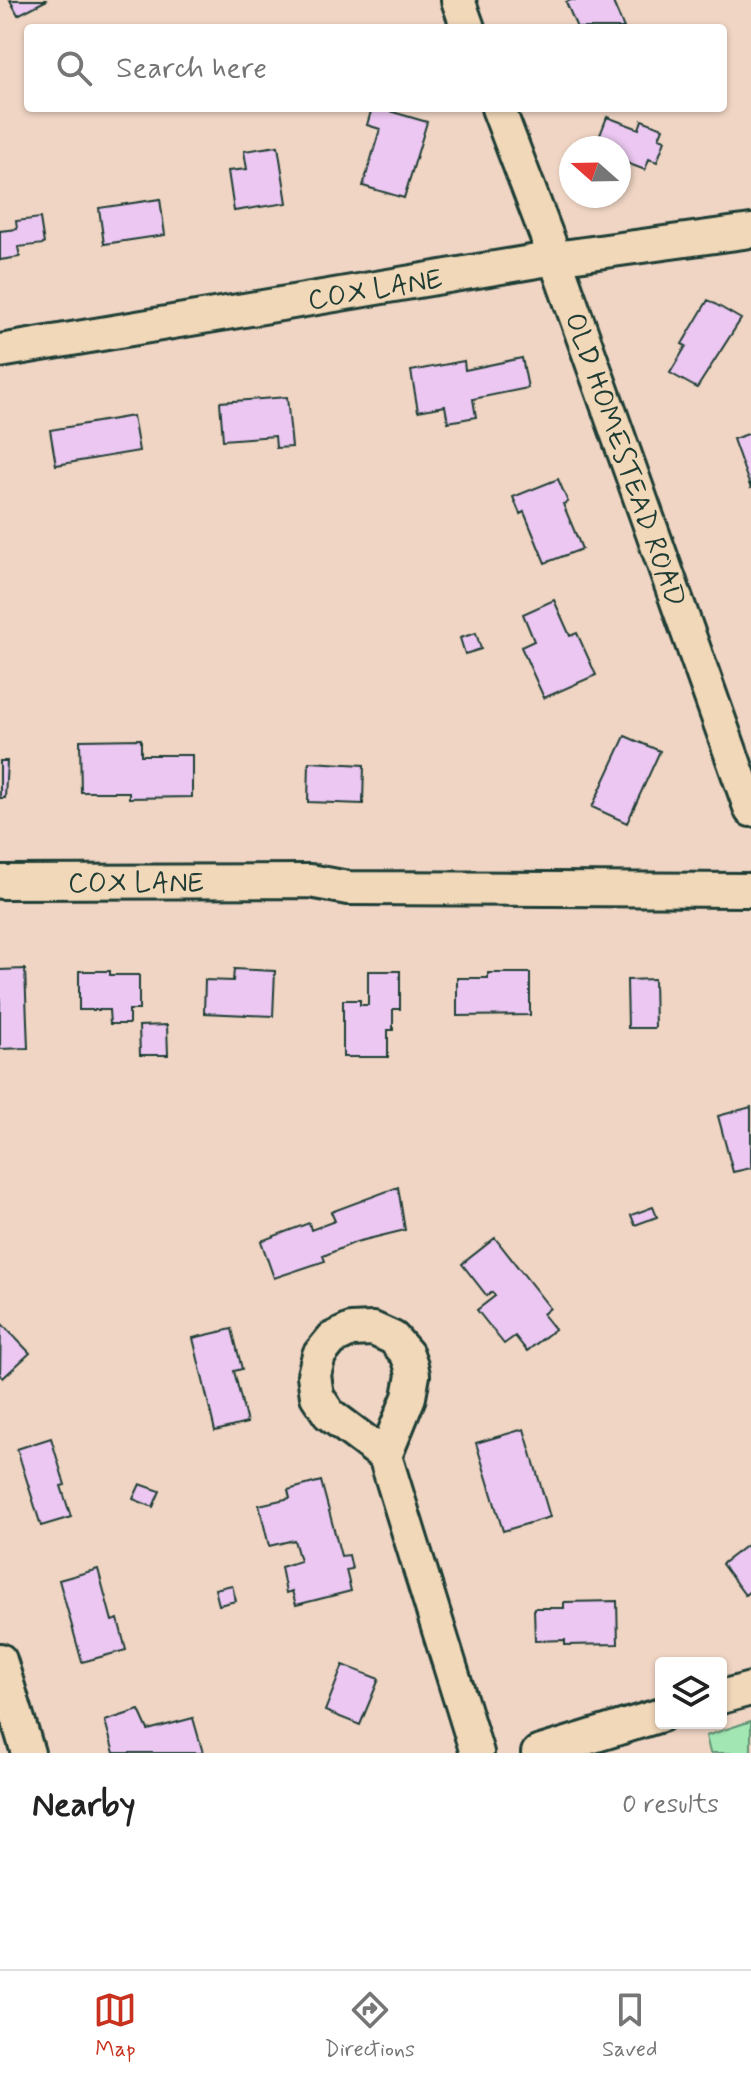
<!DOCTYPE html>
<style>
body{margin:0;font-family:Mynerve,sans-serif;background:#f6f6f6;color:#222}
.controls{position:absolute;right:24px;bottom:24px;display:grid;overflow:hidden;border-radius:8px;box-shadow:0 2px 6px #0004}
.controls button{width:72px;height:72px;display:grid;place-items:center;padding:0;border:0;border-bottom:2px solid #e0e0e0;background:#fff;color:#222;font:40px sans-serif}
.compass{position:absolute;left:559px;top:136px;width:72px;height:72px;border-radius:50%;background:#fff;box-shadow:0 2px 6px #0004;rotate:290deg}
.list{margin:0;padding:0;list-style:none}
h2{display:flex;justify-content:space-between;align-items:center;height:104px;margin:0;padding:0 32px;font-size:34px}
h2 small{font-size:26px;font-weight:400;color:#767676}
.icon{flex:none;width:44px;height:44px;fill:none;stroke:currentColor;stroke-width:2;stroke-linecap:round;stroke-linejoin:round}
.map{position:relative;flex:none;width:751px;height:1753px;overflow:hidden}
.search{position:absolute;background:#fff;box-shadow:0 2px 6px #0004;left:24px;right:24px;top:24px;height:88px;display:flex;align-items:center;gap:20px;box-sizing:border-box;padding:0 28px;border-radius:8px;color:#767676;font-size:30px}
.sheet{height:216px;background:#fff}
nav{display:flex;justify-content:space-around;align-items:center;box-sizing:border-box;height:112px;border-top:2px solid #e0e0e0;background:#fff;font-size:22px;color:#767676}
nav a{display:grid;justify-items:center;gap:4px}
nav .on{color:#c8321e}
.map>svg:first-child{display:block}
.green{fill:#a1e6b3;stroke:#609274;stroke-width:2}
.building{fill:#ebc7f1;stroke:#1f3d34;stroke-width:2}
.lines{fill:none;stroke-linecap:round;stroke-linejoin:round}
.minor-casing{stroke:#1f3d34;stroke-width:38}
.minor{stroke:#f1d8b9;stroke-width:32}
.labels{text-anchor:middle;stroke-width:8;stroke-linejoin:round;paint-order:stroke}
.street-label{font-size:28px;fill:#1f3d34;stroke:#f1d8b9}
</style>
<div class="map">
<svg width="751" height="1753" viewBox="0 0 751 1753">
<rect width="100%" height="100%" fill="#f0d5c4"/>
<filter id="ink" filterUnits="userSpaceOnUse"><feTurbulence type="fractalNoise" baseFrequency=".0125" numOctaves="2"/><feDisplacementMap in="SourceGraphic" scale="16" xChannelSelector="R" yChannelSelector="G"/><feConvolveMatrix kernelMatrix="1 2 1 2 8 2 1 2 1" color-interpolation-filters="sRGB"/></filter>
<g filter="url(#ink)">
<path class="green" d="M751,1721V1753H710L706,1736Z"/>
<path class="building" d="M10,0H47L18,15Z
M571,0H612L624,28H577L566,2Z
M372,108H379L427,122L404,198L363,186L380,129L367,125Z
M607,117L639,129L642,120L663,128L659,138L665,140L657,162L649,159L645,170L619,160V148H595Z
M278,146L287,203L234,211L228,171L247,169L244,151Z
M160,199L165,235L104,244L99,208Z
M40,218L44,244L18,247L20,257L0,260V231L17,229L16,221Z
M708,300L741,319L697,388L670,373L686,346L682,344Z
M522,358L528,388L473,399L476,417L448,422L445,406L418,411L411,371L464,361L465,370Z
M287,397L292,447L276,448L275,436L223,440L220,402Z
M133,416L139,451L56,465L50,430Z
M751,433V489L733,439Z
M558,479L568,502L563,504L582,549L545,563L524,512L520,514L513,497Z
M554,600L570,636L577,633L596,675L544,698L521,647L534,641L523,614Z
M476,633L481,649L465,654L460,638Z
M625,736L660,751L627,823L592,807Z
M141,739V755H192V797L129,798V792H81L80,740Z
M0,761H7L5,798H0Z
M309,762L364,765L363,804L308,802Z
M25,969L28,1048L0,1049V970Z
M234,969L275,971L273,1016L204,1013L205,980L233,981Z
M79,971H110V975H139V1010H129V1024H110L109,1010H79Z
M368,971H400V1009H393V1030H388V1057H343V1000H360V1005H368Z
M488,973H530V1015L457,1016V978H488Z
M654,979L655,1028H628L627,980Z
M167,1025L168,1055H140L139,1026Z
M751,1107V1168L733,1172L718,1116Z
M398,1187L405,1230L356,1242L323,1256L325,1261L274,1278L261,1241L309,1223L311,1230L335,1221L331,1212Z
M653,1207L657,1217L635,1225L631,1215Z
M495,1238L550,1308L543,1314L555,1329L527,1351L515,1336L504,1344L477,1310L495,1296L492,1292L487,1296L462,1264Z
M1,1323L30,1353L3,1378L0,1375Z
M232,1329L242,1369L234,1371L247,1423L215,1431L193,1338Z
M524,1429L550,1517L503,1531L476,1443Z
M51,1438L65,1485L61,1486L71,1517L41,1526L17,1449Z
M321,1481L341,1556L349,1555L352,1569L346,1570L351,1591L296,1605L292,1591L286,1593L281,1567L300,1561L294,1540L269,1546L259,1505L290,1498L288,1490Z
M140,1484L160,1491L153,1507L133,1499Z
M751,1542V1590L745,1595L722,1564Z
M98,1569L112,1621L118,1619L126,1650L82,1662L59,1580Z
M232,1585L236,1601L219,1605L215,1589Z
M617,1601L618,1644L565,1645V1640L535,1641L534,1608H564V1602Z
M343,1665L379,1679L360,1725L325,1711Z
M139,1710L148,1730L193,1718L203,1753H114L105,1721Z"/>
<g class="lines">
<g class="minor-casing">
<g id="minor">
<path d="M458,0L468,28"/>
<path id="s1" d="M498,108L555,258L751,810"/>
<path id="s2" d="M0,351L555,258L751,231"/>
<path id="s3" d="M0,882L310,881L348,888L751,890"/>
<path d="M385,1456L409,1397L413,1375L411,1365L407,1354L393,1338L373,1329L351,1330L332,1339L319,1355L314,1375L317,1396L329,1414L385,1456L477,1753"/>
<path d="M0,1660L28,1753"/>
<path d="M721,1697L751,1689"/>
<path d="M538,1753L661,1715"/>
</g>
</g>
<use href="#minor" class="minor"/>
</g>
</g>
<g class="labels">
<g class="street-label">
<text dy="10" stroke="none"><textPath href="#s2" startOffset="380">COX LANE</textPath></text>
<text dy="10" stroke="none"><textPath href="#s1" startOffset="374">OLD HOMESTEAD ROAD</textPath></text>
<text dy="10" stroke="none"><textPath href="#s3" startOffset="136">COX LANE</textPath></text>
</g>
</g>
</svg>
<div class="controls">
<button><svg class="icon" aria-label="layers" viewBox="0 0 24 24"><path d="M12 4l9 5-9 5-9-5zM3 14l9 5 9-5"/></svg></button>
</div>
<svg class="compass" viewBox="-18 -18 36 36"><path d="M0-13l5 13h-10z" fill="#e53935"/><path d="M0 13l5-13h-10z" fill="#767676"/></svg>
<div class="search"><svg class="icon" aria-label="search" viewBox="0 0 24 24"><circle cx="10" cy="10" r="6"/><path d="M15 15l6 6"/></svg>Search here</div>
</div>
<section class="sheet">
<h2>Nearby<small>0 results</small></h2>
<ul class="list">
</ul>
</section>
<nav>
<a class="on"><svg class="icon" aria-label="map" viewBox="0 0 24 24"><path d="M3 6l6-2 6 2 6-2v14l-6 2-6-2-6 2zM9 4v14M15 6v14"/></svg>Map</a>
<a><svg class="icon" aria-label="directions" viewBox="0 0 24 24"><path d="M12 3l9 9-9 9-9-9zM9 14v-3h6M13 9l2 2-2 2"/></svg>Directions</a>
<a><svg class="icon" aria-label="saved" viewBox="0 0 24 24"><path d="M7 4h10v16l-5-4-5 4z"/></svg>Saved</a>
</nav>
